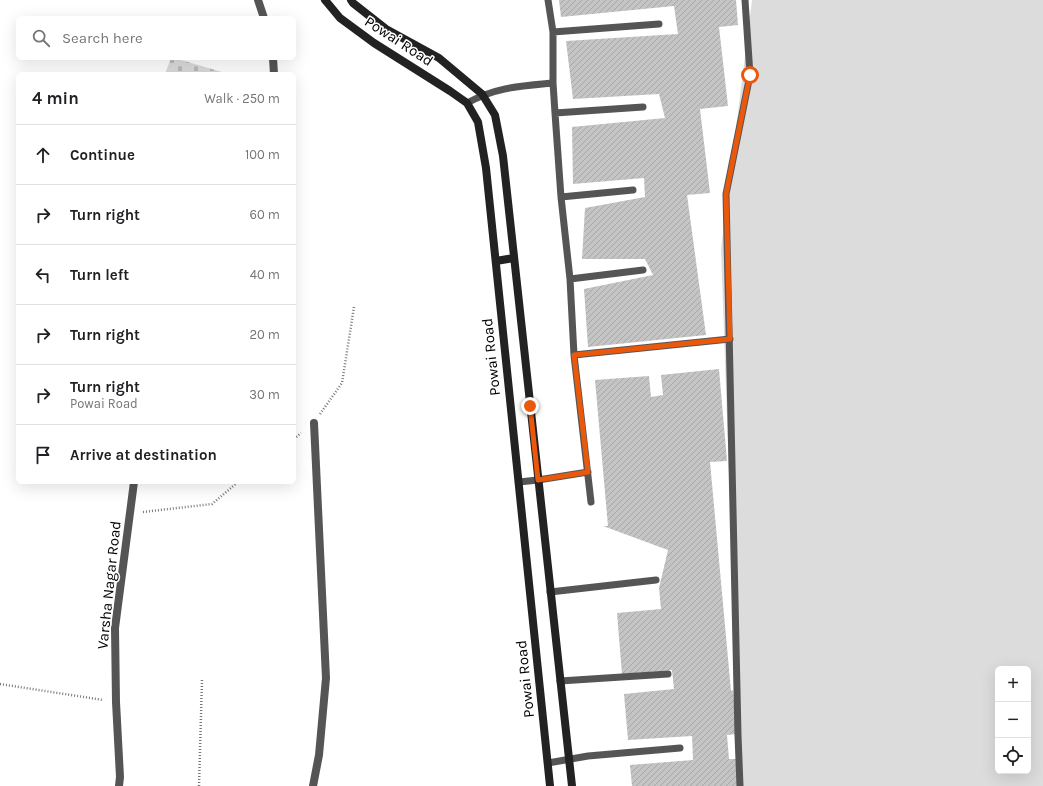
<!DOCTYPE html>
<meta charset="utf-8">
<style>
body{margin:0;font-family:Karla,sans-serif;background:#f2f2f2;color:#202124}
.controls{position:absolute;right:12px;bottom:12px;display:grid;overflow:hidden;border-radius:6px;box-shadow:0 4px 16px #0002}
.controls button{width:36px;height:36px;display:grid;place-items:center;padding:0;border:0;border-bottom:1px solid #e0e0e0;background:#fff;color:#202124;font:20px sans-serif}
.stop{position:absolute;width:12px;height:12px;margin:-9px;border:3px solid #ea580c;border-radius:50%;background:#fff}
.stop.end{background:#ea580c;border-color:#fff;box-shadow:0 1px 4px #0008}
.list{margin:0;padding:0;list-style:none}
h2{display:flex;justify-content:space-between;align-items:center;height:52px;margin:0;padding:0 16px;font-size:17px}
h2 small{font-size:13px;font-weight:400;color:#757577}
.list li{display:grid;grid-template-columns:26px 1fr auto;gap:12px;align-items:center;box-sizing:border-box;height:60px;padding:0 16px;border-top:1px solid #e0e0e0}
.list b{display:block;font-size:15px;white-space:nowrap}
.list p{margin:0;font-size:13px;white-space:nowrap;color:#757577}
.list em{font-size:13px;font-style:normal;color:#757577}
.icon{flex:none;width:22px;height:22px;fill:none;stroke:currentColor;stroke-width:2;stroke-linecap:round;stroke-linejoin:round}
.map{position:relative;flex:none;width:1043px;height:786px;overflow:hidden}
.search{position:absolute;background:#fff;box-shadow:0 4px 16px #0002;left:16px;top:16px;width:280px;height:44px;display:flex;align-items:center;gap:10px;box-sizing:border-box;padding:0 14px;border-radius:6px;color:#757577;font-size:15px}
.panel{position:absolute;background:#fff;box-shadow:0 4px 16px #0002;left:16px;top:72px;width:280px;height:412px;border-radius:6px}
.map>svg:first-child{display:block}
.green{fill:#dcdcdc;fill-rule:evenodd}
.cemetery{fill:url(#cemetery-stones)}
.building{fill:url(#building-hatch)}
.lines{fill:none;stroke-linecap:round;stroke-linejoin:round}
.path{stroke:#777;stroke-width:2.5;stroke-dasharray:1 2;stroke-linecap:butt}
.service{stroke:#555;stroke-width:7}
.minor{stroke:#555;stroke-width:8}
.tertiary{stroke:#555;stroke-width:8}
.secondary{stroke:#222;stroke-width:8}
.route{stroke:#ea580c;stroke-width:5}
.labels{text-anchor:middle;stroke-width:3;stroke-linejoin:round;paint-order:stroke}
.street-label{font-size:15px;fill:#000;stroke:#fff}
</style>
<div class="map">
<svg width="1043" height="786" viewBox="0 0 1043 786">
<defs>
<pattern id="cemetery-stones" width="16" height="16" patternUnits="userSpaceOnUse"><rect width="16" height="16" fill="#dcdcdc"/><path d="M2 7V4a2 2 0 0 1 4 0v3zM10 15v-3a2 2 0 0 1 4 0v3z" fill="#bbb"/></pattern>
<pattern id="building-hatch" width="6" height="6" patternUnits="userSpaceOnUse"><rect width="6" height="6" fill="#c4c4c4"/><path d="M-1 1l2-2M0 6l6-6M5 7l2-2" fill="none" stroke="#a7a7a7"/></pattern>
</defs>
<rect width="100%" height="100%" fill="#fff"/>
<path class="green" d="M752,0H1043V786H740L721,249ZM998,669H1028V771H998Z"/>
<path class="cemetery" d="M171,58H174L229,74H165Z"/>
<path class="building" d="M559,0H736L738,25L719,27L728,106L700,109L710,193L687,195L706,335L588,347L584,289L653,275L645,259H582L585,208L645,197L644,178L573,184L572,127L665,118L659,94L573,99L566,41L678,34L674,6L561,17Z
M719,369L727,461L710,462L731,691L733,690L737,734L727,735L729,759H737L738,786H632L630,765L693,760L692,736L628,740L624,694L674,689L672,670L622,674L617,613L661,609L659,588L668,550L603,526H608L595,380L649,376L651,397L663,395L661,375Z"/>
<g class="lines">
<path class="path" d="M320,414L342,383L354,307
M294,439L301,433
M143,512L212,504L238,482
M0,684L103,700
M199,786L202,680"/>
<path class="service" d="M548,0L553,32V83L555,113L561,197L570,279L574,355L591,502
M553,32L659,24
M467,103C496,87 521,86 553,83
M555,113L643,107
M561,197L633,190
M570,279L643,270
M574,355L730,339
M519,482L538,480L588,472
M550,592L656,580
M560,681L668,674
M548,763L588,756L680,748
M740,786L738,735L726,194L750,75L745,0"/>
<path class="minor" d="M313,786L319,755L326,678L314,423"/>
<path class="tertiary" d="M258,0L264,18
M273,58L274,74
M119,786L120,777L116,702L115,628L134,482"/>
<path class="secondary" d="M325,0L340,18L374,43L450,91L467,103L478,122L486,168L550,786
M351,0L353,3L386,29L439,58L482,94L495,115L503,156L572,786
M496,261L514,258"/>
</g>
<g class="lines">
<path class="route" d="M530,406L538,480L588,472L574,355L730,339L726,194L750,75"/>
</g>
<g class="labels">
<g class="street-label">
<text transform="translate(399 41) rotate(33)" y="5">Powai Road</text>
<text transform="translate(491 357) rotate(-96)" y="5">Powai Road</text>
<text transform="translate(109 585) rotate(-84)" y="5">Varsha Nagar Road</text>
<text transform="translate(525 679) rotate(-96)" y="5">Powai Road</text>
</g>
</g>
</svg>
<div class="controls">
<button>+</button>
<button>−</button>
<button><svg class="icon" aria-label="locate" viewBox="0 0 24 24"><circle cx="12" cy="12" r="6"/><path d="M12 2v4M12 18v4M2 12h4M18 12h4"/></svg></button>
</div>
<div class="stop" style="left:750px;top:75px"></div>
<div class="stop end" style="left:530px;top:406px"></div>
<div class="search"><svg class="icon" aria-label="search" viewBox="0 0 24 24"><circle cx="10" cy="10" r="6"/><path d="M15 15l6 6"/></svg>Search here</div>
<section class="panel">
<h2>4 min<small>Walk · 250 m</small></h2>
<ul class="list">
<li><svg class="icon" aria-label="ahead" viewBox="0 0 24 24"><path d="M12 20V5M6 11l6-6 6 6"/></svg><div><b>Continue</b></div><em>100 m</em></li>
<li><svg class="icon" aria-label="right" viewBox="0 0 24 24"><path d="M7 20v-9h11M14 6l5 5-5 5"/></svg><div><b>Turn right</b></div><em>60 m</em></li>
<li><svg class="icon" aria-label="left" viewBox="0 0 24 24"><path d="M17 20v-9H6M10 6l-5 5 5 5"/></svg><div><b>Turn left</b></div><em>40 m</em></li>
<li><svg class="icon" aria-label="right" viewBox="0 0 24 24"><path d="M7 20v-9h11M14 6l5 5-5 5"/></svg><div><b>Turn right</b></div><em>20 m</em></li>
<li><svg class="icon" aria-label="right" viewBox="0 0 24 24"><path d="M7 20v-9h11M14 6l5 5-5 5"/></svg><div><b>Turn right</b><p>Powai Road</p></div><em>30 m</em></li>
<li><svg class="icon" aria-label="arrive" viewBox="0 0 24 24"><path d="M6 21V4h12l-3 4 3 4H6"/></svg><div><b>Arrive at destination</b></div></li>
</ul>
</section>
</div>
